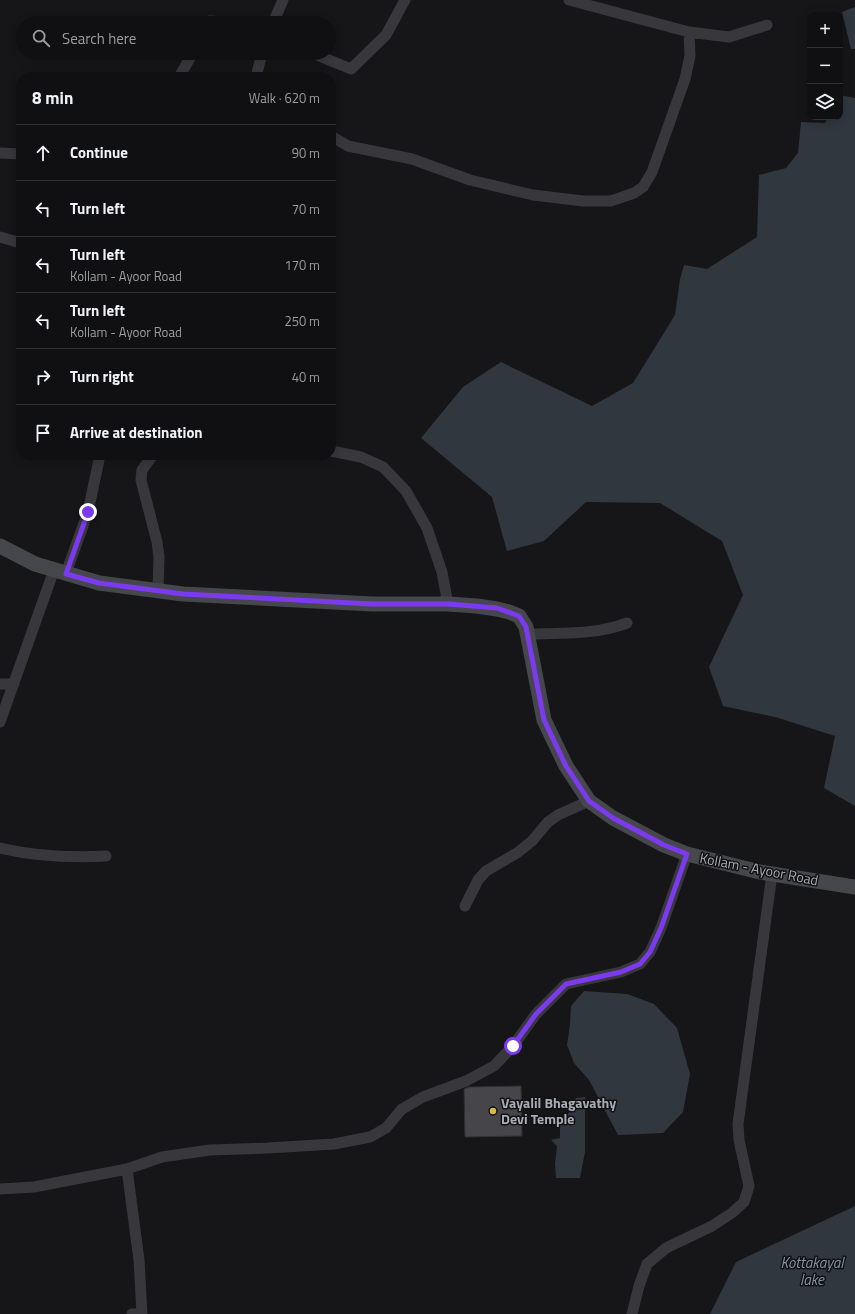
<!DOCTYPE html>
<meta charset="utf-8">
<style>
body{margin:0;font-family:"Titillium Web",sans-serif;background:#1e1e20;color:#f1f3f6}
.controls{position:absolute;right:12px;top:12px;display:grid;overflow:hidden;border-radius:8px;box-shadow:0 2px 10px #0003}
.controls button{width:36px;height:36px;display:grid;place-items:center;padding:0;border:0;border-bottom:1px solid #303032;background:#101012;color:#f1f3f6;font:20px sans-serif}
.stop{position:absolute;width:12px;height:12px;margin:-9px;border:3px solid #7c3aed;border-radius:50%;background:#fff}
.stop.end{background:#7c3aed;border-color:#fff;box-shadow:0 1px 4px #0008}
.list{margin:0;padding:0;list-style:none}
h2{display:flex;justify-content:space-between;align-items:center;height:52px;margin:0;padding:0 16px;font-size:17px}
h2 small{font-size:13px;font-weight:400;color:#9c9d9f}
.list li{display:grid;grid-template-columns:26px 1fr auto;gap:12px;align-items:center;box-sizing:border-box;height:56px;padding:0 16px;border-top:1px solid #303032}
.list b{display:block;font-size:15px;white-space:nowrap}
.list p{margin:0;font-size:13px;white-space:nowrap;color:#9c9d9f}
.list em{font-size:13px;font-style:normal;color:#9c9d9f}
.icon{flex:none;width:22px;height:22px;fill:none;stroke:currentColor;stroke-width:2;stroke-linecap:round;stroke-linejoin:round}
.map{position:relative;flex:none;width:855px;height:1314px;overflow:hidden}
.search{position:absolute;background:#101012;box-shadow:0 2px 10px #0003;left:16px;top:16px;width:320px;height:44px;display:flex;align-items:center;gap:10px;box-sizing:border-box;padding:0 14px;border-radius:22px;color:#9c9d9f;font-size:15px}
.panel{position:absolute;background:#101012;box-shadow:0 2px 10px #0003;left:16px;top:72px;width:320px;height:388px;border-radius:16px}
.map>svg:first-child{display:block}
.water{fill:#31373f}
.building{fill:#46464a;stroke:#313033}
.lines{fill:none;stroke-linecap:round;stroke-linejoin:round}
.minor{stroke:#38383c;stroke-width:11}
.secondary{stroke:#46474c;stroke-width:15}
.route{stroke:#7c3aed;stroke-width:5}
.poi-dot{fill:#dab84b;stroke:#111113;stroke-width:1.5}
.labels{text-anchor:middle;stroke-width:3;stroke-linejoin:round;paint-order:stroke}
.street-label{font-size:14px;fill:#aaacb6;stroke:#111113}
.poi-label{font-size:14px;font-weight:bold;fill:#aaacb6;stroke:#111113;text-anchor:start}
.water-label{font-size:15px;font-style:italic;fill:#8596ac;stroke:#111113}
</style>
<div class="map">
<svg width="855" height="1314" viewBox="0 0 855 1314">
<rect width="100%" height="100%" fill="#161618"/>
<path class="water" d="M855,7V49H851L842,12Z
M840,95L855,98V806L824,788L835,736L775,717L723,706L709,667L743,595L722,541L660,503L586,502L544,541L507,551L492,497L421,438L463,387L501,362L592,406L633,383L675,315L680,279L684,265L707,269L757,237L759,175L786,168L798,153L801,122L825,123L828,117H840Z
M584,991L627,994L654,1004L677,1028L690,1074L683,1112L663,1133L618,1135L589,1080L574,1063L567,1045L570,1024L571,1006Z
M585,1097V1152L580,1178H556L555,1164L557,1146L551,1140L560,1138V1125L566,1118L576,1098Z
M855,1206V1314H710L736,1262Z"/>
<path class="building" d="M521,1086L522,1136L465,1137L464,1089L469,1087Z"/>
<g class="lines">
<path class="minor" d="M209,23L210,21L236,23
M273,23L283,0
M689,32L729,37L767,25
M312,53L351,69L386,35L405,0
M179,77L193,53
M256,77L262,53
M331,136L348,146L412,159L470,180L533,195L583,201H611L634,193L643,187L652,172L685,79L690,56L689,32L569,0
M0,153L21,154
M0,237L21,243
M331,451L361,457L383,467L406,491L427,528L442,572L448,604
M153,455L142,470L141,480L157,542L159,557L158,591
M66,573L88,512L100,455
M527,634C560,633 596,635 627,623
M0,684H14
M0,722L54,570
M0,848C35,856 71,858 106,856
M465,906L478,880L486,871L517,853L532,841L548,822L558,815L589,801
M127,1169L139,1260L142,1314
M0,1189L34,1187L127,1169L162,1157L210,1150L268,1148L334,1144L370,1137L386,1128L402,1109L423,1097L466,1081L494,1066L513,1046L536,1014L566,984L621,972L640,964L650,952L661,928L687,854
M132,1314L142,1313
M632,1314L639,1286L647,1264L666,1248L712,1226L732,1213L744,1202L749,1186L739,1140L738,1124L772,874"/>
<path class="secondary" d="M0,546L35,564L99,583L183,594L372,604H448L477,606L497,609L509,612L519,616L526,627L544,720L566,766L589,801L613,818L664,845L687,854L760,872L855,887"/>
</g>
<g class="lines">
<path class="route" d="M88,512L66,574L99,583L183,594L372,604H448L497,608L519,616L526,627L544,720L566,766L589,801L613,818L664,845L687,854L661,928L650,952L640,964L621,972L566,984L536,1014L513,1046"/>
</g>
<circle class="poi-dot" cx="493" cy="1111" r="4"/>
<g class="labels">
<g class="street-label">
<text transform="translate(759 869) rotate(11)" y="5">Kollam - Ayoor Road</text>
</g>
<g class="poi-label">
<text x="501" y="1108">Vayalil Bhagavathy<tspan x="501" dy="16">Devi Temple</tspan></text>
</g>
<g class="water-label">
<text x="812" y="1268">Kottakayal<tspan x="812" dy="17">lake</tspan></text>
</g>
</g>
</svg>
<div class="controls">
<button>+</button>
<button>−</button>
<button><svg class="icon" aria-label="layers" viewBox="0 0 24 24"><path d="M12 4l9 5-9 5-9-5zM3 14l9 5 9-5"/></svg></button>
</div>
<div class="stop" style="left:513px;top:1046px"></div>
<div class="stop end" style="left:88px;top:512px"></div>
<div class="search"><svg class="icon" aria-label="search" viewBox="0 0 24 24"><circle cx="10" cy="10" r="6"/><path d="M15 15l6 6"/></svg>Search here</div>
<section class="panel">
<h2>8 min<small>Walk · 620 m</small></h2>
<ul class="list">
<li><svg class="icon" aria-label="ahead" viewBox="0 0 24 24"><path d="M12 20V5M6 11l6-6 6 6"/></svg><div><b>Continue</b></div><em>90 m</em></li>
<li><svg class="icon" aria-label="left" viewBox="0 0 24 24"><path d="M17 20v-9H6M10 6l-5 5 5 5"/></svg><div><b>Turn left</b></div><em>70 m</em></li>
<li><svg class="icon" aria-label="left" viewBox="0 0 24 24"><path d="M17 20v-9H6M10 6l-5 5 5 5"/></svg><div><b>Turn left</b><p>Kollam - Ayoor Road</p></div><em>170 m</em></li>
<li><svg class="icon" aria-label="left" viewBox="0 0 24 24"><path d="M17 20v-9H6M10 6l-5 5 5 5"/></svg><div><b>Turn left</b><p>Kollam - Ayoor Road</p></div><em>250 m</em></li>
<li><svg class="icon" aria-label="right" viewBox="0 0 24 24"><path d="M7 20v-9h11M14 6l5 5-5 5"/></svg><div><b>Turn right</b></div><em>40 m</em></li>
<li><svg class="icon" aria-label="arrive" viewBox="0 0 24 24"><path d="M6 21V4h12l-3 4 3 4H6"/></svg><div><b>Arrive at destination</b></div></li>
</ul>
</section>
</div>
